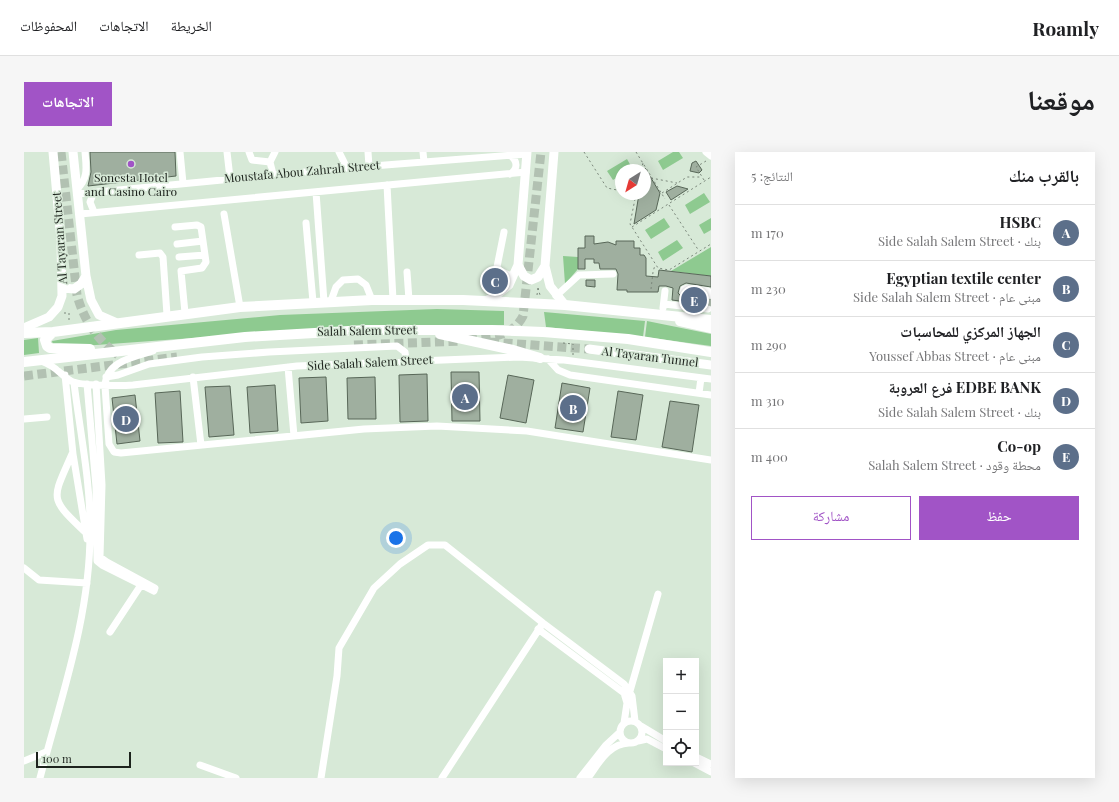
<!DOCTYPE html>
<html lang="ar">
<meta charset="utf-8">
<style>
body{margin:0;font-family:"Playfair Display","Noto Naskh Arabic",serif;background:#f6f6f6;color:#202124;direction:rtl}
.controls{position:absolute;right:12px;bottom:12px;display:grid;overflow:hidden;border-radius:0px;box-shadow:0 4px 16px #0002}
.controls button{width:36px;height:36px;display:grid;place-items:center;padding:0;border:0;border-bottom:1px solid #e0e0e0;background:#fff;color:#202124;font:20px sans-serif}
.compass{position:absolute;left:591px;top:12px;width:36px;height:36px;border-radius:50%;background:#fff;box-shadow:0 4px 16px #0002;rotate:217deg}
.scale{position:absolute;left:12px;bottom:10px;width:95px;box-sizing:border-box;padding-left:4px;border:2px solid #1d231d;border-top:0;font-size:11px;line-height:14px;white-space:nowrap;color:#1d231d;-webkit-text-stroke:3px #d7e9d7;paint-order:stroke}
.you{position:absolute;left:372px;top:386px;width:14px;height:14px;margin:-10px;border:3px solid #fff;border-radius:50%;background:#1a73e8;box-shadow:0 0 0 6px #1a73e833}
.badge{display:grid;place-items:center;width:26px;height:26px;border-radius:50%;background:#a154c6;color:#fff;font-size:13px;font-weight:700}
.pin{position:absolute;translate:-50% -50%;border:2px solid #fff;box-shadow:0 1px 4px #0006}
.list{margin:0;padding:0;list-style:none}
h2{display:flex;justify-content:space-between;align-items:center;height:52px;margin:0;padding:0 16px;font-size:17px}
h2 small{font-size:13px;font-weight:400;color:#757577}
.list li{display:grid;grid-template-columns:26px 1fr auto;gap:12px;align-items:center;box-sizing:border-box;height:56px;padding:0 16px;border-top:1px solid #e0e0e0}
.list b{display:block;font-size:15px;white-space:nowrap}
.list p{margin:0;font-size:13px;white-space:nowrap;color:#757577}
.list em{font-size:13px;font-style:normal;color:#757577}
.actions{display:flex;gap:8px;padding:12px 16px}
.actions a{flex:1;padding:9px 0;border:1px solid #a154c6;border-radius:0px;text-align:center;font-size:14px;color:#a154c6}
.actions .main{background:#a154c6;color:#fff}
.icon{flex:none;width:22px;height:22px;fill:none;stroke:currentColor;stroke-width:2;stroke-linecap:round;stroke-linejoin:round}
.map{position:relative;flex:none;width:687px;height:626px;overflow:hidden;direction:ltr;border-radius:0px}
header{display:flex;align-items:center;gap:24px;box-sizing:border-box;height:56px;padding:0 20px;background:#fff;border-bottom:1px solid #e0e0e0}
header strong{font-size:19px}
nav{display:flex;gap:22px;margin-inline-start:auto;font-size:14px}
.intro{display:flex;align-items:center;justify-content:space-between;box-sizing:border-box;height:96px;padding:0 24px}
h1{margin:0;font-size:28px}
.button{padding:10px 18px;border-radius:0px;background:#a154c6;color:#fff;font-size:14px;font-weight:700}
main{display:flex;gap:24px;padding:0 24px}
aside{flex:1;background:#fff;border-radius:0px;box-shadow:0 4px 16px #0002}
.map>svg:first-child{display:block}
.green{fill:#8eca90}
.building{fill:#9faf9f;stroke:#586758}
.lines{fill:none;stroke-linecap:round;stroke-linejoin:round}
.minor-tunnel{stroke:#b2c1b2;stroke-width:7;stroke-dasharray:7 3.5;stroke-linecap:butt}
.major-tunnel{stroke:#b2c1b2;stroke-width:9;stroke-dasharray:9 4.5;stroke-linecap:butt}
.path{stroke:#7b877b;stroke-width:1;stroke-dasharray:2 3;stroke-linecap:butt}
.minor{stroke:#fff;stroke-width:7}
.major{stroke:#fff;stroke-width:9}
.highway{stroke:#fff;stroke-width:10}
.poi-dot{fill:#a154c6;stroke:#d7e9d7;stroke-width:1.5}
.labels{text-anchor:middle;stroke-width:3;stroke-linejoin:round;paint-order:stroke}
.street-label{font-size:12px;fill:#1d231d;stroke:#d7e9d7}
.poi-label{font-size:12px;fill:#1d231d;stroke:#d7e9d7}
</style>
<header>
<strong>Roamly</strong>
<nav><a>الخريطة</a><a>الاتجاهات</a><a>المحفوظات</a></nav>
</header>
<div class="intro"><h1>موقعنا</h1><a class="button">الاتجاهات</a></div>
<main>
<aside>
<h2>بالقرب منك<small>النتائج: 5</small></h2>
<ul class="list">
<li><span class="badge" style="background:#5c6f8a">A</span><div><b>HSBC</b><p>بنك · Side Salah Salem Street</p></div><em>170 m</em></li>
<li><span class="badge" style="background:#5c6f8a">B</span><div><b>Egyptian textile center</b><p>مبنى عام · Side Salah Salem Street</p></div><em>230 m</em></li>
<li><span class="badge" style="background:#5c6f8a">C</span><div><b>الجهاز المركزي للمحاسبات</b><p>مبنى عام · Youssef Abbas Street</p></div><em>290 m</em></li>
<li><span class="badge" style="background:#5c6f8a">D</span><div><b>EDBE BANK فرع العروبة</b><p>بنك · Side Salah Salem Street</p></div><em>310 m</em></li>
<li><span class="badge" style="background:#5c6f8a">E</span><div><b>Co-op</b><p>محطة وقود · Salah Salem Street</p></div><em>400 m</em></li>
</ul>
<div class="actions"><a class="main">حفظ</a><a>مشاركة</a></div>
</aside>
<div class="map">
<svg width="687" height="626" viewBox="0 0 687 626">
<rect width="100%" height="100%" fill="#d7e9d7"/>
<path class="green" d="M649,0H655L659,6L639,18L634,9Z
M603,7L608,16L604,18H597V23L589,28L583,19Z
M680,41L686,50L666,62L661,53Z
M640,66L646,75L627,87L621,78Z
M687,66V78L680,82L675,73Z
M653,88L659,96L639,109L634,100Z
M687,95V124L647,119Z
M539,104L554,105V117L541,132Z
M413,157L480,159V173L294,177L30,196L28,189L92,178L256,163Z
M520,160L621,169L619,185L522,175Z
M623,169L687,182V194L621,185Z
M14,186L15,201L0,203V188Z"/>
<path class="building" d="M66,0H151L152,24L64,34L67,20Z
M672,9L678,18L675,21L666,19L668,11Z
M621,16L636,41L632,58L610,72L615,42H621Z
M653,34L664,37L647,48L642,40Z
M561,84H570V92L584,90L592,93V89H610V96H616V103H620L622,106V124L634,125L635,118L687,124V135L662,131L656,134L654,141L658,145L662,144L664,141L681,144L683,147L687,148V153L648,148L649,136L642,134H635L634,140H603V138H593L594,122L592,117H576L575,111H570V107H561V117H554V96H561Z
M562,128H571V135L562,134Z
M427,220H455L456,269H428Z
M403,222L404,269L376,270L375,223Z
M484,223L510,228L502,271L476,266Z
M302,225L304,269L277,271L275,226Z
M351,225L352,267H324L323,226Z
M538,231L566,236L559,280L531,276Z
M251,233L254,279L226,281L223,235Z
M206,234L210,283L185,285L181,235Z
M156,239L159,290L134,291L131,241Z
M594,239L619,243L612,288L587,285Z
M111,243L116,289L93,292L88,246Z
M646,249L675,253L668,300L638,295Z"/>
<g class="lines">
<path class="minor-tunnel" d="M658,151L659,140
M685,154L686,143"/>
<path class="major-tunnel" d="M37,0L53,143C60,169 73,187 94,203
M444,187C466,184 488,186 499,164L517,0
M466,190L565,197
M330,193L437,189
M0,224L153,205"/>
<path class="path" d="M560,0L583,36L593,38L597,36
M612,0L641,47
M617,18L619,11
M627,26L653,31
M680,28L672,15L682,9
M638,41L663,25H678
M612,42L606,72L634,116L645,118L687,92
M645,53L675,99
M608,75L687,25
M514,136L516,143
M627,137L629,120L631,113
M513,143L514,136
M40,161H45V169
M539,191L549,192
M549,203V192"/>
<path class="minor" d="M156,0L159,31
M203,0L206,26
M225,0L228,8L246,10L249,22
M315,0L323,16
M344,0L345,14
M399,0L400,10
M682,0L687,4
M246,10L251,0
M486,22C494,17 494,9 486,3
M363,33L369,148
M53,37C65,26 62,14 61,0
M70,40L66,50L70,60
M292,40L300,150
M53,42L323,16L503,2
M56,62L502,20
M200,62L216,155
M282,71L289,150
M151,75L173,73L177,75L182,110L178,116L157,119L161,161
M480,80L473,115L476,119L489,125
M153,92L179,89
M115,103L136,101L139,105L143,163
M155,105L181,103
M383,120L385,148
M659,140L660,137L663,136L684,139L686,143
M532,144L555,123L589,122
M307,149L312,135L319,128L334,127L342,133L348,148
M640,152L684,157
M639,156L641,139
M129,199C110,205 82,209 81,234L85,292L90,300L97,301L340,277L413,274L503,279L687,308
M524,207L534,218L546,223L687,243
M17,209C34,215 35,222 47,229C56,234 98,234 109,233L273,214L495,205L540,208L687,227
M264,215L270,284
M41,223L49,302L63,387
M82,225L94,223L125,212L178,205L245,200L373,194L381,200L382,208
M169,225L177,293
M63,232L72,335L73,409L78,413L130,439L131,436L83,410L76,405L78,333L72,232
M675,241L677,226
M0,267L23,265
M48,302C28,348 24,345 62,381
M0,416L15,428L63,431
M514,477L600,541L603,551L600,571
M86,480L117,433
M606,539L634,442
M596 580a11 11 0 1 1 22 0a11 11 0 1 1-22 0Z
M617,574L642,589
M614,589L623,587L642,597
M672,605L687,612
M0,609L22,600
M670,611L687,620
M176,613L212,626
M16,626C37,545 66,465 66,381C67,331 56,280 50,231
M297,626L313,524L315,496L350,436L376,412L404,393H421L519,471L600,532L608,544L611,569
M418,626L519,471
M556,626L582,593L596,580
M564,626C575,611 584,592 605,591"/>
<path class="major" d="M49,0L62,124L67,148L75,163L91,170
M530,0L521,114L526,134L541,153
M494,113L500,124L507,128L514,125L521,114
M39,136L50,137L57,132L62,124
M462,149L471,144L485,133L494,113L503,0
M0,176L25,165L34,155L38,144L37,88L29,0
M565,197L687,213"/>
<path class="highway" d="M656,169L687,176
M29,180L21,188L23,194L26,196L66,197
M0,181L29,180L216,155L348,148H439L541,153L687,168
M416,182L489,198L516,206
M0,210L221,185L342,178H468L519,180L604,187L687,200"/>
</g>
<circle class="poi-dot" cx="107" cy="12" r="4"/>
<g class="labels">
<g class="street-label">
<text transform="translate(278 20) rotate(-5)" y="4">Moustafa Abou Zahrah Street</text>
<text transform="translate(36 86) rotate(-94)" y="4">Al Tayaran Street</text>
<text transform="translate(343 179) rotate(-1)" y="4">Salah Salem Street</text>
<text transform="translate(626 205) rotate(7)" y="4">Al Tayaran Tunnel</text>
<text transform="translate(346 211) rotate(-3)" y="4">Side Salah Salem Street</text>
</g>
<g class="poi-label">
<text x="107" y="30">Sonesta Hotel<tspan x="107" dy="14">and Casino Cairo</tspan></text>
</g>
</g>
</svg>
<div class="controls">
<button>+</button>
<button>−</button>
<button><svg class="icon" aria-label="locate" viewBox="0 0 24 24"><circle cx="12" cy="12" r="6"/><path d="M12 2v4M12 18v4M2 12h4M18 12h4"/></svg></button>
</div>
<svg class="compass" viewBox="-18 -18 36 36"><path d="M0-13l5 13h-10z" fill="#e53935"/><path d="M0 13l5-13h-10z" fill="#757577"/></svg>
<div class="scale">100 m</div>
<div class="you"></div>
<div class="pin badge" style="left:441px;top:245px;background:#5c6f8a">A</div>
<div class="pin badge" style="left:549px;top:256px;background:#5c6f8a">B</div>
<div class="pin badge" style="left:471px;top:129px;background:#5c6f8a">C</div>
<div class="pin badge" style="left:102px;top:267px;background:#5c6f8a">D</div>
<div class="pin badge" style="left:670px;top:148px;background:#5c6f8a">E</div>
</div>
</main>
